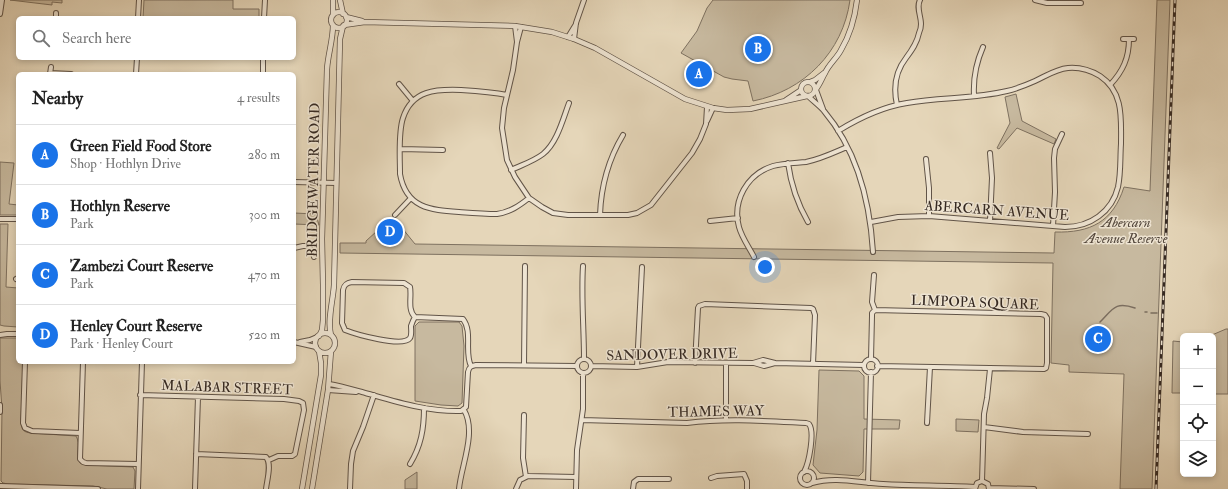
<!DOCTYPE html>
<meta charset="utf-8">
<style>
body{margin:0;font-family:"IM FELL Double Pica",serif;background:#f2f2f2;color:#222}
.controls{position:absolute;right:12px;bottom:12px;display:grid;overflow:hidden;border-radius:6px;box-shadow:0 2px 6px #0003}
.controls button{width:36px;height:36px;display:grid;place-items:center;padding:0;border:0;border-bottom:1px solid #e0e0e0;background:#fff;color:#222;font:20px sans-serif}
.you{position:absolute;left:765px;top:267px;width:14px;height:14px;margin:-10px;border:3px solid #fff;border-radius:50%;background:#1a73e8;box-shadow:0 0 0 6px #1a73e833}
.badge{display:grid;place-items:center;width:26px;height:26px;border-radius:50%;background:#1a73e8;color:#fff;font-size:13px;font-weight:700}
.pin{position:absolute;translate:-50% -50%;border:2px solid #fff;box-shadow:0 1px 4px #0006}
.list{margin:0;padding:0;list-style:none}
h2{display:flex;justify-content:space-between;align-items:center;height:52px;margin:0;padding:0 16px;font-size:17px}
h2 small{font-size:13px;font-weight:400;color:#767676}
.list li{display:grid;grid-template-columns:26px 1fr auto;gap:12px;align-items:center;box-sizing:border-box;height:60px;padding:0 16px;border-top:1px solid #e0e0e0}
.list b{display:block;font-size:15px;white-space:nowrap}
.list p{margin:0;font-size:13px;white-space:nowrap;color:#767676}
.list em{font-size:13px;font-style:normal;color:#767676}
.icon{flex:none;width:22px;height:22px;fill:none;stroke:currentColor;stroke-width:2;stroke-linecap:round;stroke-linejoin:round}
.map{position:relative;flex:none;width:1228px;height:489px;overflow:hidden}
.search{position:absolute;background:#fff;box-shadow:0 2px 6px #0003;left:16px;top:16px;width:280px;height:44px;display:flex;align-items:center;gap:10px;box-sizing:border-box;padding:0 14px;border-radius:6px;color:#767676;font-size:15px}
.panel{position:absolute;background:#fff;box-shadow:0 2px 6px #0003;left:16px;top:72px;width:280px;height:292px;border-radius:6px}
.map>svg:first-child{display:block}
.green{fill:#c7b99f;stroke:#7e7160}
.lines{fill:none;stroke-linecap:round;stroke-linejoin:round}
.stream{stroke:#7b6d5e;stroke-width:1.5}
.minor-casing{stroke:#615448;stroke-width:6}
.tertiary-casing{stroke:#615448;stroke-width:6}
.minor{stroke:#eee4d2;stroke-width:4}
.tertiary{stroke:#eee4d2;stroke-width:4.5}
.rail-casing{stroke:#352922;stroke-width:3}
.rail{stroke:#eee4d2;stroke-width:1.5;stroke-dasharray:4.5;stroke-linecap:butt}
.labels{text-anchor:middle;stroke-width:3;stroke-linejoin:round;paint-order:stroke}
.street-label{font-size:14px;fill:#352922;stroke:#eee4d2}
.park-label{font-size:14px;font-style:italic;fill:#52463b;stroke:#eee4d2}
</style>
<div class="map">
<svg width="1228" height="489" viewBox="0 0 1228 489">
<rect width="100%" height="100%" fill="#e5d6b9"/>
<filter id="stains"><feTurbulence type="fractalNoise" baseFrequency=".005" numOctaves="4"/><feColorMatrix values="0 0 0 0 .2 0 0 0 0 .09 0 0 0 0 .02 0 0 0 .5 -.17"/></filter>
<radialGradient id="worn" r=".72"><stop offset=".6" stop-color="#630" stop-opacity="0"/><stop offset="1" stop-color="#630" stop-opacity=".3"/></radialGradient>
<path class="green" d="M10,0H62V3L52,2V5Z
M144,0H233V9H259V18H143Z
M713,0H850C843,52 804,91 753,101L748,81L732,79L724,77L681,53L697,31L707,8Z
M1157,0H1170L1152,489H1120L1124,374L1069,372V365L1051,363L1053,263L340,253V243H366V241L389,220L398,223L415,244L1054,253L1055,232C1090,233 1113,222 1124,187L1150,191Z
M1016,94L1022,121L1056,139L1054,144L1017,128L999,149L997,148L1010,123L1005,97Z
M0,162L14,163L9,204L18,205V215H0Z
M294,213L316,214L319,225L294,224Z
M0,224H8L6,287L18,288V327L4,326L0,325Z
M419,322H459L462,326L464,346L462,403L458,406L441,405L415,401V326Z
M1226,329H1228V394H1213L1212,335Z
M0,338H18V362H23L21,423C22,430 23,432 31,433L76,436C81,444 75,454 80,463L87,465L133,467L135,471L134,489H107L93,486L8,484L3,483L1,481L2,409L0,381Z
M1173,341L1183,342V393H1172Z
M819,370L859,371L864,376V419L900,420L899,429H864L863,472L859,476L820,473L813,465L817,430Z
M956,419L979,420L978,432L956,431Z
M417,472V489H405V480Z"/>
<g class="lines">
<path class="stream" d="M1145,312H1147
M1151,313H1157
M1100,322C1113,309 1115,301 1135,308"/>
<g class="minor-casing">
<path id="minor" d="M1035,0L1047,3H1081
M0,14L2,0
M56,18V13
M138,18L139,0
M264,18L265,0
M515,26L517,42
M521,27L517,42L513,70L504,108L502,128L507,160L515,177L529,198L542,207L553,213L568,215H628L637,213L651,205L692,153L700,139L706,124L707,107
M568,37L576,24
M574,39L576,23L584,0
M1123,39H1134
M50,73L71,74
M50,74L51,67
M136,74L137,58
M263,74V58
M399,84L413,101
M1110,85C1123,71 1129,58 1129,39
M816,90L823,109
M507,95C492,92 477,91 461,90C436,89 412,90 403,118C398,133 400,158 400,174C406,208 430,210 459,212C472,213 484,214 497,214C510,212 519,206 529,198
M974,95C973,77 976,63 983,47
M808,96C813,101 820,106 824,111C857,150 870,203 873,252
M897,105C893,87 895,72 906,58C912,50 917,43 919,33C920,31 921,27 921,24C921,16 916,7 920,0
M707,121L713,108
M838,131C859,118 882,107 907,103C940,97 974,99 1007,91C1016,89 1026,85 1035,81C1046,76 1056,69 1068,68C1080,67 1090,70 1100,76C1124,92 1121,119 1121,144C1120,158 1121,173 1118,187C1112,212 1090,227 1065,227L929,216L898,217L871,222
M401,149L443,150
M990,153L992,178L990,221
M926,159L929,188V216
M788,163C791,185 797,203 808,222
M511,170C522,165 534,161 543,154C557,143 563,119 569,103
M294,182L336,183
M395,215L411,198
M600,215C601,186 608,160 623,135
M0,219H18
M710,221L738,218
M1053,226L1055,192L1054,158L1055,149L1062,134
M294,248L303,246H308L313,253L314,257
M754,257C749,247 742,238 739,227C732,201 747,174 773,166C783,163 795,163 806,162C821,159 833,153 847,147
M583,266C581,297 584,328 584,359
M874,275L872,302L875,310
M16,279L18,278
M352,282L404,283L410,287C412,296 407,310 415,317C413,320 412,323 411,326C411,330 412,335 410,338C403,348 355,334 345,330L342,323L343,290C344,285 346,283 352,282Z
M415,317L463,319C473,332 464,352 471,366
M0,335L7,334H18
M294,342L316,347
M300,342L310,340L317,337
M871,359L872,316V313L875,310L1041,314L1045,315L1047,318V363L1046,368L1044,369L877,366
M864 366a7 7 0 1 1 14 0a7 7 0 1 1-14 0Z
M577 366a7 7 0 1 1 14 0a7 7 0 1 1-14 0Z
M25,362L23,423L25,428L32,431L80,433
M83,362L80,459L83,462L86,463L138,464
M695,363L698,308L699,306L705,304L811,308L813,309L815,315L813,364
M754,363L764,366L775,363L864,365
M524,365L525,266
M591,366L637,367L668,362L753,363L763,360L775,363
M637,367L642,267
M329,384C341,386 351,389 362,392C394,401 427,412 461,411L466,407L468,372C469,367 471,366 476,365L577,366
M328,390L356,392
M140,395L284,399L299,401L303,403L304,410L295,454L292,456H278L269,460
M0,405V412
M524,415L523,458L526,477
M582,420L687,423C726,418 766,421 806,423L809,424C815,432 809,463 804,472
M726,420V363
M927,423L930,367
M984,427L1023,432L1088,434
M196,454L266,457C272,464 267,480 266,489
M410,464C421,446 424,429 424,408
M800 478a7 7 0 1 1 14 0a7 7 0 1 1-14 0Z
M711,478L717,476L744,474L747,481V489
M982,481L984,414L987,398L990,369
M812,483C836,476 859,483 883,484C914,486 945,485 975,487
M868,483L871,372
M0,486L98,489
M989,488L1034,489
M138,489L142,362
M195,489L198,397
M350,489L351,464L353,451L363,427L374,395
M459,489C461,466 477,432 464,410
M516,489L520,480L528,476L576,477
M576,489L577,450L583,409V373
M633,489L634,482L638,479H669
M975,489L977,483L982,481L988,484L989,489"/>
</g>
<g class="tertiary-casing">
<path id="tertiary" d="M340,0L343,14
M331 20a8 8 0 1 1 16 0a8 8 0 1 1-16 0Z
M333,15V0
M346,17L362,21
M344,25L365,22L515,26L552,32L574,39L595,48L685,99L713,108L727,110L750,109L807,96
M801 89a7 7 0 1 1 14 0a7 7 0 1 1-14 0Z
M810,82L815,80L824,73
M816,89C820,84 822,78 825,73C829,64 837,58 841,50C850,35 855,17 857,0
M786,100L801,90
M315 343a10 10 0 1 1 20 0a10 10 0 1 1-20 0Z
M331,335C327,321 333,301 334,285L340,39L343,26
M319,336L322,330L323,320V285L322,239L327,69C328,54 333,40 333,25
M302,489L321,375V363L319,351
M312,489L328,390L331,351"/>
</g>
<use href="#minor" class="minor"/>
<use href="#tertiary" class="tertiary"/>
<g class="rail-casing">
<path id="rail" d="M1156,489L1175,0"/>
</g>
<use href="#rail" class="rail"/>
</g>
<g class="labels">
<g class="street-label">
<text transform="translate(313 180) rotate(-89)" y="5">BRIDGEWATER ROAD</text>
<text transform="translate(997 210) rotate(4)" y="5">ABERCARN AVENUE</text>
<text transform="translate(975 302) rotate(2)" y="5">LIMPOPA SQUARE</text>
<text transform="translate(672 354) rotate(-1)" y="5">SANDOVER DRIVE</text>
<text transform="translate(227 387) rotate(2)" y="5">MALABAR STREET</text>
<text transform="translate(716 411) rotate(-1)" y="5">THAMES WAY</text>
</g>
<g class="park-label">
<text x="1126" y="227">Abercarn<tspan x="1126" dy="16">Avenue Reserve</tspan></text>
</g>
</g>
<rect width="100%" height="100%" filter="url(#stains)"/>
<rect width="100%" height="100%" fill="url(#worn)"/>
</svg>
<div class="controls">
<button>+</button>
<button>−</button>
<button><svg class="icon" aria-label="locate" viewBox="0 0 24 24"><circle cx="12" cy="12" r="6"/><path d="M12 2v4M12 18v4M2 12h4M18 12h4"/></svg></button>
<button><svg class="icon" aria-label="layers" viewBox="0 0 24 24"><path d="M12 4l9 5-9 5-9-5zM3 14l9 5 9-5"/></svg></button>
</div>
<div class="you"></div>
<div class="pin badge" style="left:699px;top:74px">A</div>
<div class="pin badge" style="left:758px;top:49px">B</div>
<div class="pin badge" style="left:1098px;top:339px">C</div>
<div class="pin badge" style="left:390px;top:232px">D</div>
<div class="search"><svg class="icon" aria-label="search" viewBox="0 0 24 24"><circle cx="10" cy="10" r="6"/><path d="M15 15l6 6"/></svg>Search here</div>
<section class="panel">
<h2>Nearby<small>4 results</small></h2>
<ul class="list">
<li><span class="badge">A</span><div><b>Green Field Food Store</b><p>Shop · Hothlyn Drive</p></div><em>280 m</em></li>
<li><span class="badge">B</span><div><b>Hothlyn Reserve</b><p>Park</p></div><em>300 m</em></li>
<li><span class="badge">C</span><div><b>Zambezi Court Reserve</b><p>Park</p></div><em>470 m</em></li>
<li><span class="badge">D</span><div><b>Henley Court Reserve</b><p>Park · Henley Court</p></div><em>520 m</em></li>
</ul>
</section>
</div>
